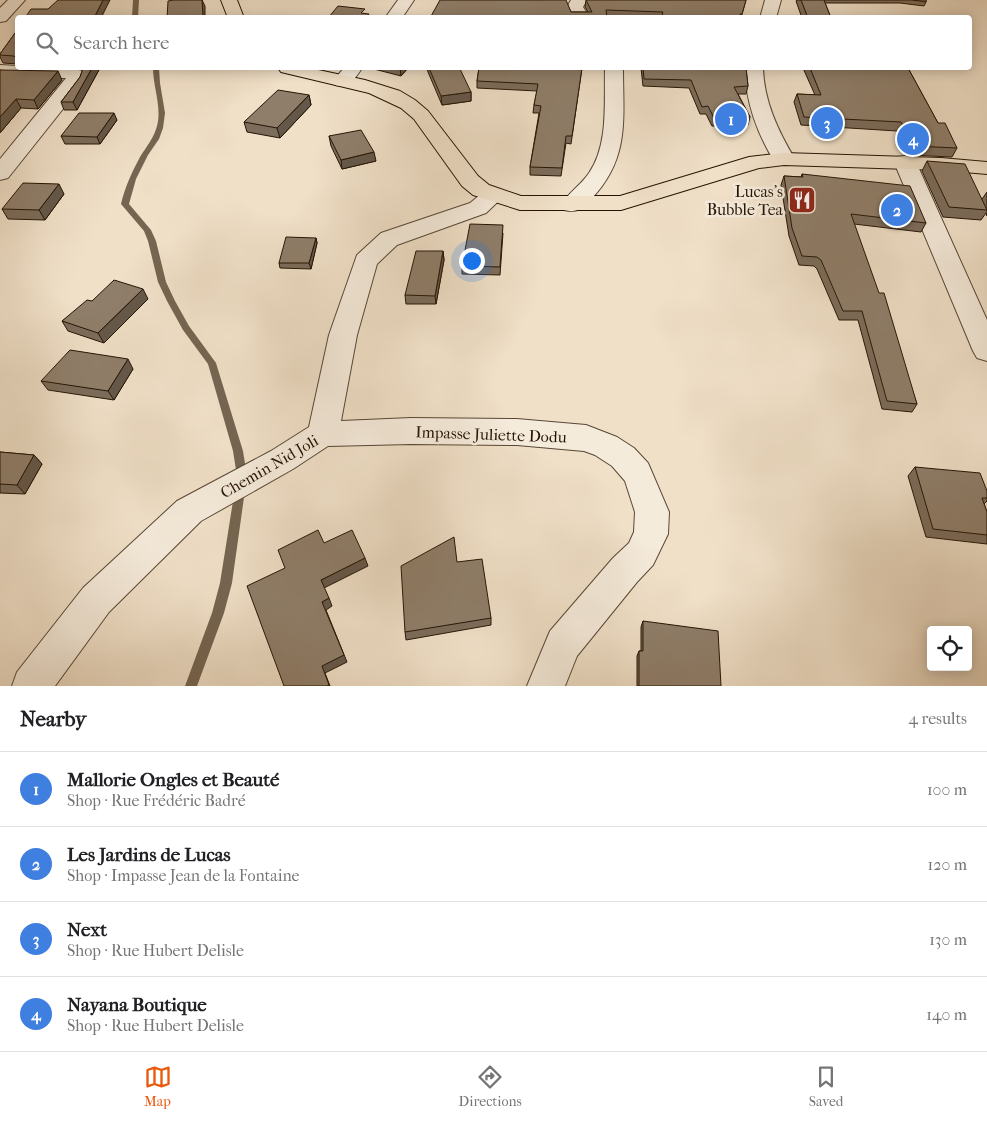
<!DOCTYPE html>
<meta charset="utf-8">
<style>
body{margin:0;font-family:"IM FELL French Canon",serif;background:#f6f6f6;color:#202124}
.controls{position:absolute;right:15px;bottom:15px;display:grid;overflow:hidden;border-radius:5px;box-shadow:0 2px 12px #0003}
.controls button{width:45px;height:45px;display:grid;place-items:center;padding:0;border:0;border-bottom:1px solid #e0e0e0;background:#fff;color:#202124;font:25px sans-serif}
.you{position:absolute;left:471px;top:260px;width:18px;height:18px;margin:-12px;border:4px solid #fff;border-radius:50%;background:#1a73e8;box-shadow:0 0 0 8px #1a73e833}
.badge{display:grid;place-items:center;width:32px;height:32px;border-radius:50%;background:#ea580c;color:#fff;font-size:16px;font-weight:700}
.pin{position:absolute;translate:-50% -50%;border:2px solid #fff;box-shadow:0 1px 5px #0006}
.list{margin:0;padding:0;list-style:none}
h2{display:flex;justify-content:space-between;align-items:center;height:65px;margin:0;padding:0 20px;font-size:21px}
h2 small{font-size:16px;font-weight:400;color:#757577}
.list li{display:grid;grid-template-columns:32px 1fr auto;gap:15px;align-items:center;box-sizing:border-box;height:75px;padding:0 20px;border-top:1px solid #e0e0e0}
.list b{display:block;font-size:19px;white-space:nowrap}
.list p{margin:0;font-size:16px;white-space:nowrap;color:#757577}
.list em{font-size:16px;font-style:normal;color:#757577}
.icon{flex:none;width:28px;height:28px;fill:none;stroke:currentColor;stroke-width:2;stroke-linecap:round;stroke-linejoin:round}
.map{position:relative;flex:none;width:987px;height:686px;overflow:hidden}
.search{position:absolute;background:#fff;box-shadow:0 2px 12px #0003;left:15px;right:15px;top:15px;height:55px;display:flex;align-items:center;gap:12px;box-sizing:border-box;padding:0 18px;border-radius:5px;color:#757577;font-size:19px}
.sheet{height:365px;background:#fff}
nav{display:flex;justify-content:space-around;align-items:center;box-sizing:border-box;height:70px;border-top:1px solid #e0e0e0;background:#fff;font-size:14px;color:#757577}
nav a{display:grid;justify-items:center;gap:2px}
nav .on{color:#ea580c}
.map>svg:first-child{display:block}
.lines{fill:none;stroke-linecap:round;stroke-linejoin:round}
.stream{fill:#756551;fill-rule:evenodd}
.minor-casing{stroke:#584735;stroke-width:2}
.major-casing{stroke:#251404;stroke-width:2}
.minor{fill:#f5ebdb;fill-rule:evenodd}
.major{fill:#f0e0c8;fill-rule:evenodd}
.wall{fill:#7b6c5b;stroke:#251404}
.shaded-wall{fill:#64584a;stroke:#251404}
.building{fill:#8f7e6a;stroke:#251404}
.labels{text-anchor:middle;stroke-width:5;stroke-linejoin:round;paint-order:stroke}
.poi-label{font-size:16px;fill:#251404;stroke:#f5ebdb;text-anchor:end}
.street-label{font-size:16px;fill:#251404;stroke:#f5ebdb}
</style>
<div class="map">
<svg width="987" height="686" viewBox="0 0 987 686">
<rect width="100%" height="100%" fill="#f0e0c8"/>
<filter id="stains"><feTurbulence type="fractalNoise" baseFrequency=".004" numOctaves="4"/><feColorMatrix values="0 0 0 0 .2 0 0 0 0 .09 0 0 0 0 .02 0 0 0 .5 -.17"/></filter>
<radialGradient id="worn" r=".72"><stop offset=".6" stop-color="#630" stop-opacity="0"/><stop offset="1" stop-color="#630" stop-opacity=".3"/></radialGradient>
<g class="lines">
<path class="stream" d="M133,0H139L138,18H132Z
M153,68H159L160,83L165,113L163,128L159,139L148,155L136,179L129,204L151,230L156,241L166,282L175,301L189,326L216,363L243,451L247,476L232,583L224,613L197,686H185L212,613L220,583L237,476L233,451L208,364L183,330L167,301L158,282L148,241L144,231L121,204C125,187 132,172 140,157C146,147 154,138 157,126C162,107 153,87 153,68Z"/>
<g class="minor-casing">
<path id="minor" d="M8,0H25L6,21L0,22V8Z
M398,0H414L402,18H385Z
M571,0H587L583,7L590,18H572L567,7Z
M765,0H781L776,18H760Z
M0,65L18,66V68H69L83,71L85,75L82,85L8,178L0,180V159L66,78L0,77Z
M344,68H362C355,79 349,88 335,85L333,81Z
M605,68H623C623,118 630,157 593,197C584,207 578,214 564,210L561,205C568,193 581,185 589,173C609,144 604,102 605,68Z
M745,68H763C764,101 778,131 795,159L792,164L784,165L776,164C758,136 745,101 745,68Z
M905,156L913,157L916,162L987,320V361L977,358L973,351L894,162L897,157Z
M494,188L502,190L505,195L486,213L397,245L377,264L357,335L341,421L411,418L517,419L586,425L617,437L634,448L648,463L669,512L668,534L653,565L637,582L577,656L565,686H527L550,631L613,558L629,543L634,532L635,512L625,481L612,466L595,455L584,451L517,445L411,444L328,446L293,469L201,521L109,612L55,686H12L17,672L83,588L177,501L271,451L309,427L329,335L357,255L381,233L470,203L486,190Z"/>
</g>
<g class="major-casing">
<path id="major" d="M221,0H237L244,18H228Z
M278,68H309L365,80L400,91L415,100L428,111L478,176L489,185L521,196H620L749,157L784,153L941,158L987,162V174L941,170L784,165L759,168L621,210H520L473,195L462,186L414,119L401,108L369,93L281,72Z"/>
</g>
<use href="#minor" class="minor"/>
<use href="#major" class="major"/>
</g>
<path class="wall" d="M586,0H746L741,18H623L607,17L430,18L567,4L571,12H588L585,7Z
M797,0H926V2L924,6L900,3H825L831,18H802L796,1Z
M18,29V64L3,63L0,57V54Z
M76,68H100L77,110H64L61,102L80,77L83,69Z
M370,68H408L401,76Z
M427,68H453L471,92V101L442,105L428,72Z
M479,68H582L571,144L566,143L561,176L530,175V167L539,113H533L534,105L537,91L477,88V81Z
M641,68H746L748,86L746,94H738L750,117L748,125L712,126L706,114H700L689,88L643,86Z
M803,68H908L938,123L957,148L952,157L909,155L897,131L801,125L794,102L797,94L815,95Z
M0,70L62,80L38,109L21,108L0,133Z
M309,95L311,105L280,138L247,132L244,122Z
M117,120L100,144H65L61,136Z
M329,136L376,161L342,169L331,146Z
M927,161L982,199L987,192V216L986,213L981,220L943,217L922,171Z
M802,174L926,223L921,232L854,224L917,404L912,412L882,409L858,320H839L817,269L814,266L799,265L789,236L781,185L784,176L801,177Z
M64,194L45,220L8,219L2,209Z
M503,233L500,275L462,274V266Z
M316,238L317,243L311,269L280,268L279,263Z
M443,251L444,260L436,304H406L405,295Z
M148,299L104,343L68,331L62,321L92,301Z
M133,369L114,400L48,390L41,381Z
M0,452L34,455L42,464L25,494L0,493Z
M915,467L987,491V501L984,504L987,512V544L926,537L908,476Z
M457,562L491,618V625L406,640L405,632Z
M643,621L721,686H637V656L639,651H641V627Z"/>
<path class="shaded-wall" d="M103,0H110L101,18H94Z
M202,0L205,6V18H201Z
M92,68H100L77,110L73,102Z
M400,68H408L401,76Z
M58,71L62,80L38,109L34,100Z
M471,92V101L442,105L441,96Z
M309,95L311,105L280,138L277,128Z
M16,99L21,108L0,133V117Z
M114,113L117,120L100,144L97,137Z
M374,152L376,161L342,169L341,160Z
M59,184L64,194L45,220L39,210Z
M316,238L317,243L311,269L309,263Z
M443,251L444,260L436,304L435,296Z
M143,289L148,299L104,343L98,333Z
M128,359L133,369L114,400L108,391Z
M34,455L42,464L25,494L17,485Z
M365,558L368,566L324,588L321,580Z
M329,598L332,606L326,610L347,662L325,673L330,686H327L322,666V602Z"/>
<path class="building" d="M58,0H103L94,18H25L31,9H48Z
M174,0H202L203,16L201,18H167L168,1Z
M440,0H566L571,12H592L586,0H746L742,14H740L741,18H661L663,12L606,10L607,18H430Z
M801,0H824L831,18H808Z
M913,0H926V2Z
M338,6L365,9L361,13L369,14L366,18H328Z
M18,29V58H16L14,56L0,55V54Z
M83,68H92L73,102H61L80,77Z
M429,68H453L460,69L471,92L441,96Z
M479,68H582L572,136H566L562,168L530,167L541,106L534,105L538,84L477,81Z
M643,68H746L748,86L734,87L750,117L714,118L708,106L702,107L691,80L644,79Z
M810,68H908L938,123H945L957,148L914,146L901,122L804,117L797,94L821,95Z
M0,70L58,71L34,100L16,99L0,117Z
M278,90L309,95L277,128L244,122Z
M79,113H114L97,137L61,136Z
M361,130L374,152L341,160L329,136Z
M927,161L965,164L987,210L949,207Z
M802,174L910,186L926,223L851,214L879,293H884L917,404L887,401L862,311H843L821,260L817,257L802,256L792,228L784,176L803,177Z
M23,183L59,184L39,210L2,209Z
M470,224L503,225L500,267L462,266Z
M286,237L316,238L309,263H279Z
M416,251H443L435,296L405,295Z
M114,280L143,289L98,333L62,321L87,300L92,301Z
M70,350L128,359L108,391L41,381Z
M0,452L34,455L17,485L0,484Z
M915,467L980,473L987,491V498H982L987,512V535L933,529Z
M318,530L324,543L352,530L365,558L321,580L329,598L322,602L344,655L322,666L329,685L327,686H284L247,586L285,568L278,550Z
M454,537L457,562L482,559L491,618L405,632L401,566Z
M643,621L718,631L721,686H639V651H643Z"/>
<defs>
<g id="restaurant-square" transform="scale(1.4375)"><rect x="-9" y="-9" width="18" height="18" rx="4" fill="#8f2418" stroke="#f5ebdb"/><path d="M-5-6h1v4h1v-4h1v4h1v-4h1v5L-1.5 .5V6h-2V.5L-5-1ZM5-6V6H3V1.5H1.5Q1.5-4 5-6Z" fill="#fff"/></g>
</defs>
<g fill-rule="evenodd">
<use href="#restaurant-square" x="802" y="200"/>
</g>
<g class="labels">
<g class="poi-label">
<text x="783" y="197">Lucas's<tspan x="783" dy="18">Bubble Tea</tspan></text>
</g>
<g class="street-label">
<text transform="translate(491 434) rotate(2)" y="6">Impasse Juliette Dodu</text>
<text transform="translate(269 466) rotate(-30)" y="6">Chemin Nid Joli</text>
</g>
</g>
<rect width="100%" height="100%" filter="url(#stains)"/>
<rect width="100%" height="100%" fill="url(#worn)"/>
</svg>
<div class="controls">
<button><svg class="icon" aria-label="locate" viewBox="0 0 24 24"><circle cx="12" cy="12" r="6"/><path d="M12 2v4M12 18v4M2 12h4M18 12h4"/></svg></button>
</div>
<div class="you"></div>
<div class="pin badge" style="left:731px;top:119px;background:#3f7fe0">1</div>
<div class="pin badge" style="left:897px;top:210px;background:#3f7fe0">2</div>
<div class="pin badge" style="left:827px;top:123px;background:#3f7fe0">3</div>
<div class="pin badge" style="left:913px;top:139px;background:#3f7fe0">4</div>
<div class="search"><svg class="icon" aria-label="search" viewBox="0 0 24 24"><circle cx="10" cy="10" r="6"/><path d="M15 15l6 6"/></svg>Search here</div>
</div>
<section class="sheet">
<h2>Nearby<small>4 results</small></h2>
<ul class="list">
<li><span class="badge" style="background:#3f7fe0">1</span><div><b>Mallorie Ongles et Beauté</b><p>Shop · Rue Frédéric Badré</p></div><em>100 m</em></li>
<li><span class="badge" style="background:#3f7fe0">2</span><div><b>Les Jardins de Lucas</b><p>Shop · Impasse Jean de la Fontaine</p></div><em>120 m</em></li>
<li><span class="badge" style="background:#3f7fe0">3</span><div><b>Next</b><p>Shop · Rue Hubert Delisle</p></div><em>130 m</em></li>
<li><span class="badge" style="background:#3f7fe0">4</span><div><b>Nayana Boutique</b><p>Shop · Rue Hubert Delisle</p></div><em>140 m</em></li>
</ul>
</section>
<nav>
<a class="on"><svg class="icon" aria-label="map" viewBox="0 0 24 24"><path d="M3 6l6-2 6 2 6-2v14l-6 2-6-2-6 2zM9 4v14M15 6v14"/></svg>Map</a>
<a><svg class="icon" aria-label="directions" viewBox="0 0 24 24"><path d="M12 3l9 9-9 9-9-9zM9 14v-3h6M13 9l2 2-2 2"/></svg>Directions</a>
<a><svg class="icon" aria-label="saved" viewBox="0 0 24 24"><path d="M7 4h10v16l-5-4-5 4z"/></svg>Saved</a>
</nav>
